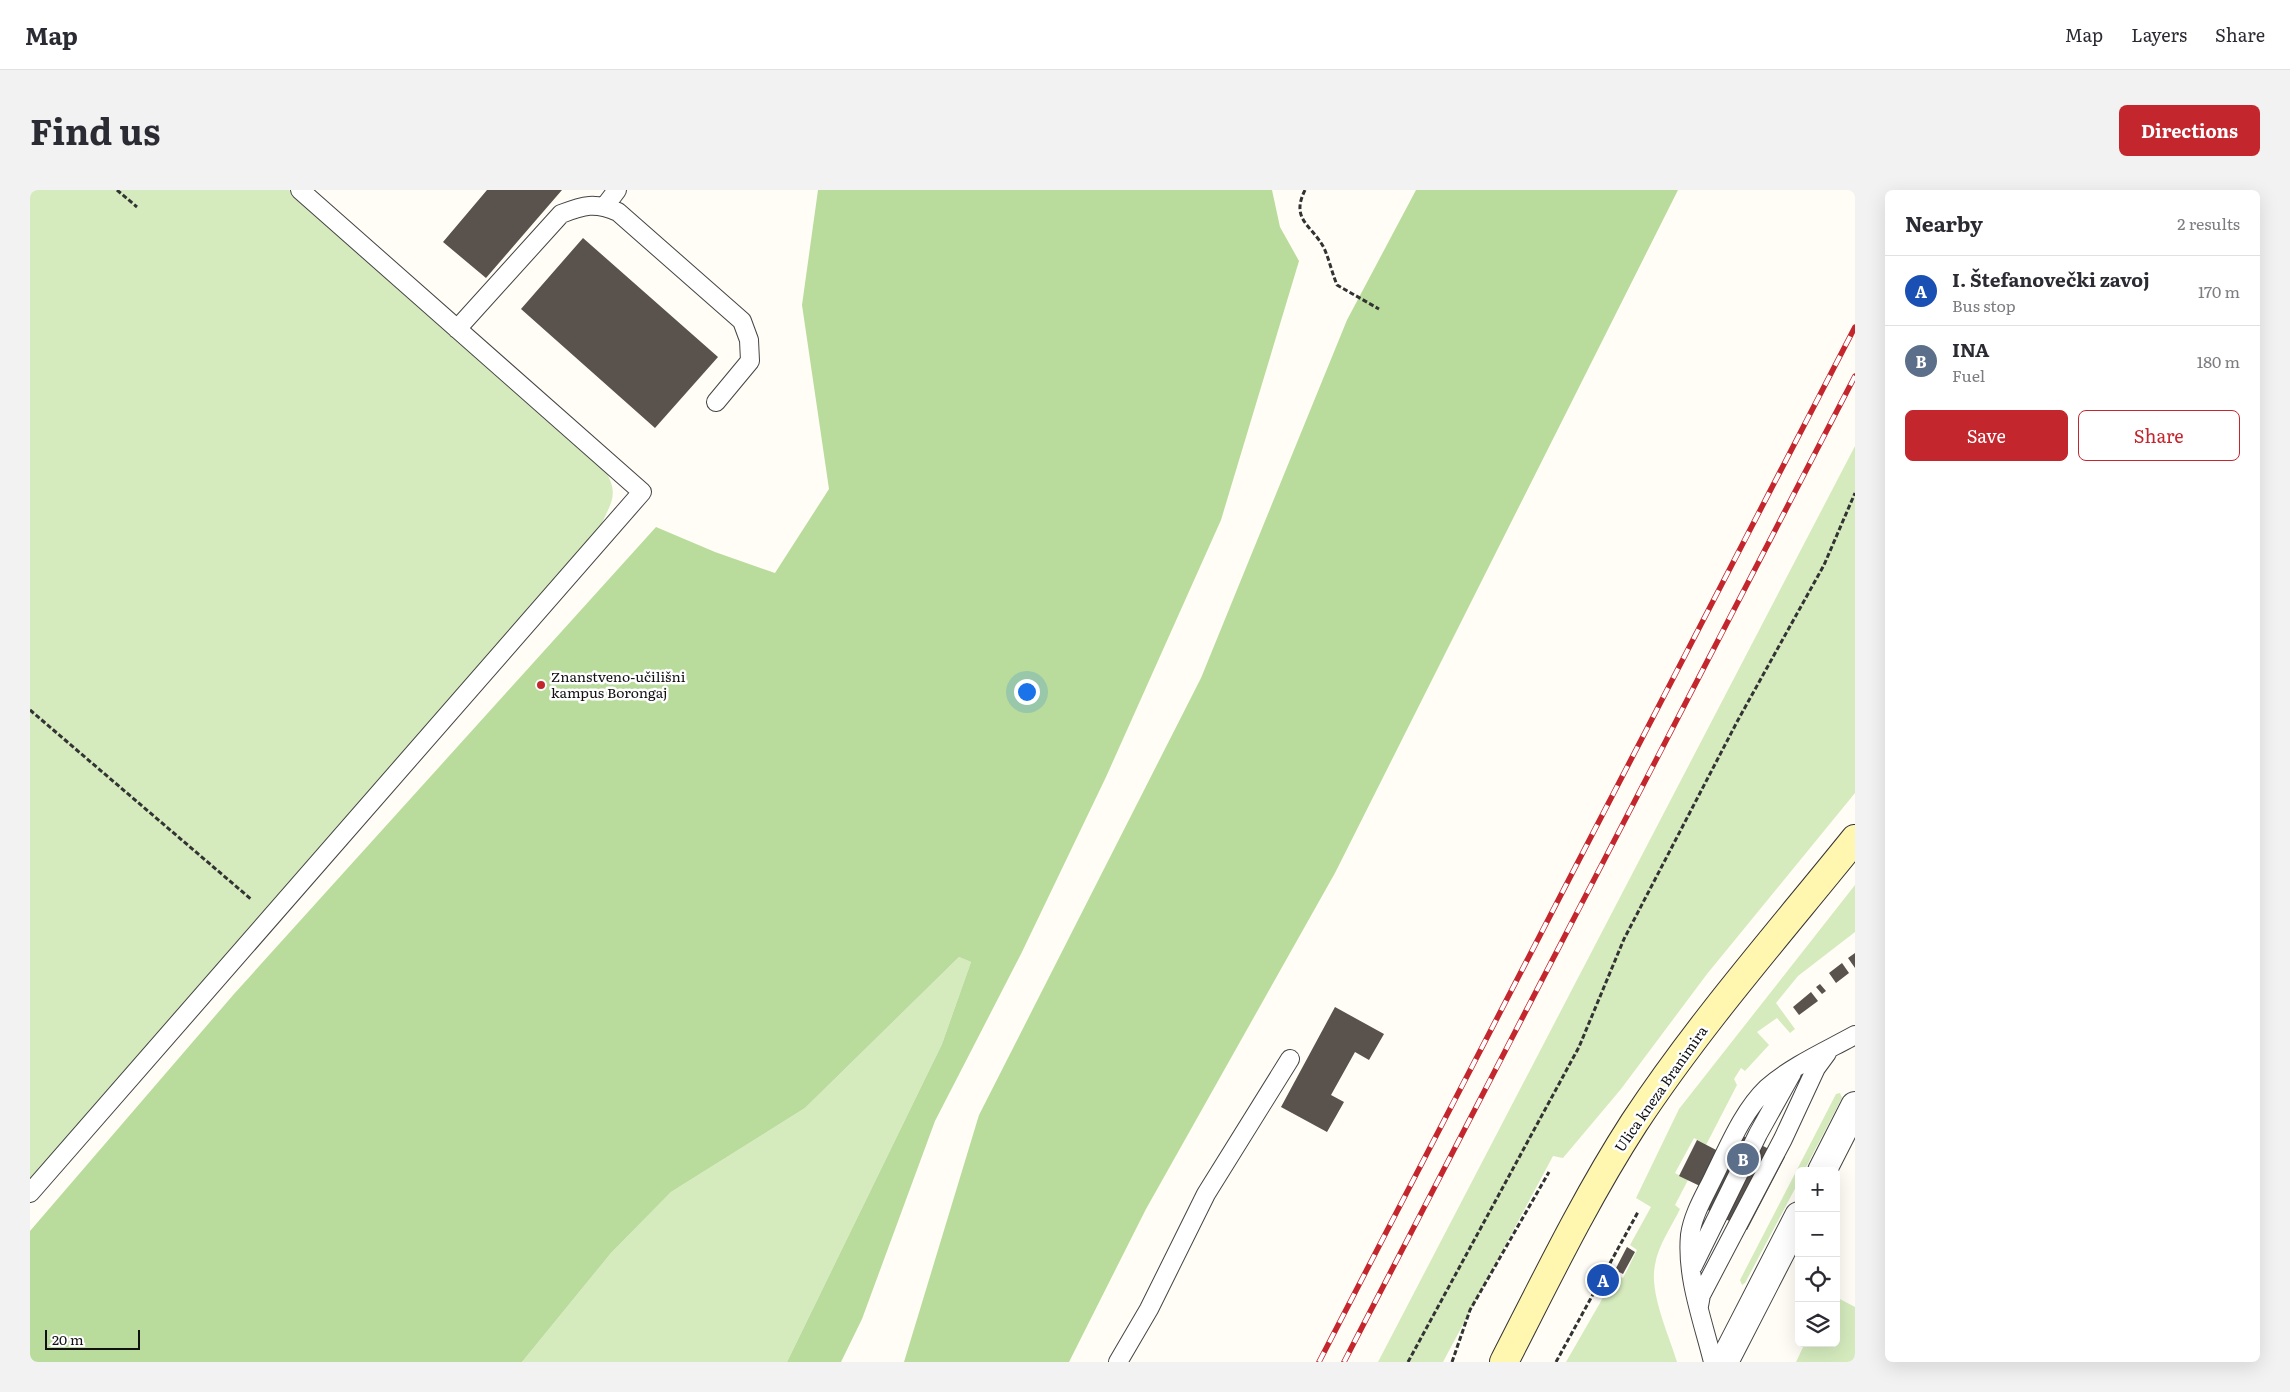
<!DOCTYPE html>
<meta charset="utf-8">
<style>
body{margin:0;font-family:Literata,serif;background:#f2f2f3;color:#2b2b33}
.controls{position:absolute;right:15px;bottom:15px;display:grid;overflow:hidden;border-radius:8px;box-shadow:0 5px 20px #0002}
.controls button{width:45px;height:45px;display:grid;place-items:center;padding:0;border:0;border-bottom:1px solid #e1e1e2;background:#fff;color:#2b2b33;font:25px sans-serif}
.scale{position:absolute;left:15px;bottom:12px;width:95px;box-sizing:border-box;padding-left:5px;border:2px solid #111;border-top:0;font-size:14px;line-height:18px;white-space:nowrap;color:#111;-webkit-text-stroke:4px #fff;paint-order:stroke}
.you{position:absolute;left:996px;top:501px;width:18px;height:18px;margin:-12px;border:4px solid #fff;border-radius:50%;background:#1a73e8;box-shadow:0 0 0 8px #1a73e833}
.badge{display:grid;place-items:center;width:32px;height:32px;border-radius:50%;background:#c4262e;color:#fff;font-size:16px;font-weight:700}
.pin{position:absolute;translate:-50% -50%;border:2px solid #fff;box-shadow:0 1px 5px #0006}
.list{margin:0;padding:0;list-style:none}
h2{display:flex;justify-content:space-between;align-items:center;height:65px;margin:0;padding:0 20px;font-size:21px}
h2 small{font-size:16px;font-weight:400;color:#7c7c81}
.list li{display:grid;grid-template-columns:32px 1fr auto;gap:15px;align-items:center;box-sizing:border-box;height:70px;padding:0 20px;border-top:1px solid #e1e1e2}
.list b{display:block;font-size:19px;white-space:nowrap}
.list p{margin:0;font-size:16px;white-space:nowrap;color:#7c7c81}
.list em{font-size:16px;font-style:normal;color:#7c7c81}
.actions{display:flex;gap:10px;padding:15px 20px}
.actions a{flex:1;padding:11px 0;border:1px solid #c4262e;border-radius:8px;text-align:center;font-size:18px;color:#c4262e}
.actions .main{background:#c4262e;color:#fff}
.icon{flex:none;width:28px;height:28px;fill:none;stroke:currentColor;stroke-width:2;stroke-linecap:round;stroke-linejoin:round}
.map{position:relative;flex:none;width:1825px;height:1172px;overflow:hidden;border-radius:8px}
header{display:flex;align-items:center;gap:30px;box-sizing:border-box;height:70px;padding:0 25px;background:#fff;border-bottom:1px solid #e1e1e2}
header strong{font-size:24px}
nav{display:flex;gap:28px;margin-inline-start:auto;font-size:18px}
.intro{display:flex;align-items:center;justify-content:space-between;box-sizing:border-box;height:120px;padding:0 30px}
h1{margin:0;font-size:35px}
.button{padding:12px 22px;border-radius:8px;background:#c4262e;color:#fff;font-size:18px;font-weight:700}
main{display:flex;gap:30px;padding:0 30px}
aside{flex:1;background:#fff;border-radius:8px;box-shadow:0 5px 20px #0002}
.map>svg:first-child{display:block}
.green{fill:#d5ebbd}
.forest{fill:#b9dc9c}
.building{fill:#5a524d}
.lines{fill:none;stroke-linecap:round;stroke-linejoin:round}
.service-casing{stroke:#444;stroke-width:20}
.minor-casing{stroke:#444;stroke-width:30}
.secondary-casing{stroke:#333;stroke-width:30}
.path{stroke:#333;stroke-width:3;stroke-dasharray:5 2.5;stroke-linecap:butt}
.service{stroke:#fff;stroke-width:18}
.minor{stroke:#fff;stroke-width:28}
.secondary{stroke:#fff6b0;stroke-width:28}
.rail-casing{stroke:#c4262e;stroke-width:5.5}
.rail{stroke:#fff;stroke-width:4;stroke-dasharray:11;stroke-linecap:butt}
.poi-dot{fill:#c4262e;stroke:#fff;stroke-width:2}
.labels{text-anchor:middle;stroke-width:5;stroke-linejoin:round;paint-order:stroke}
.poi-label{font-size:14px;fill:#111;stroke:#fff;text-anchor:start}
.street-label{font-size:14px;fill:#111;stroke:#fff}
</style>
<header>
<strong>Map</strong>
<nav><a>Map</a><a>Layers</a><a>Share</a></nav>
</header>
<div class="intro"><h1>Find us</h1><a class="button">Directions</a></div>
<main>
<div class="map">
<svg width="1825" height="1172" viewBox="0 0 1825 1172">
<rect width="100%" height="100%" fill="#fffdf5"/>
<path class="green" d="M0,0H259L575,280C589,304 582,311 571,335L0,991Z
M1825,256V603L1677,784L1591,899L1533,968L1523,966L1413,1172H1348Z
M1825,695V742L1768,786L1746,813L1765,839L1760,843L1747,828L1727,842L1739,855L1715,881L1711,878L1704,889L1707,895L1676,955L1664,948L1645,983L1658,990L1645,1015L1650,1019C1642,1036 1628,1055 1625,1075C1619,1103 1639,1145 1647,1172H1536L1586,1085L1593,1088L1607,1060L1600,1055L1621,1017L1606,1008L1649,919Z
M929,767L941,772L912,854L757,1172H492L581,1063L641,1002L775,918Z
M1810,903L1812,908L1774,981H1769V991L1715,1093L1712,1095L1710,1090L1806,904Z
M1806,1107L1825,1117V1172H1766L1775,1153H1806Z"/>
<path class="forest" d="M788,0H1242L1250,37L1269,71L1191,330L1076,587L991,764L905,931L832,1129L811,1172H757L912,854L941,772L929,767L775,918L641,1002L581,1063L492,1172H0V1041L204,804L626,337L685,362L745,383L799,299L772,115Z
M1386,0H1648L1305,683L1116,1019L1039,1172H874L949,925L1171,488L1317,130Z"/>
<path class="building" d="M457,0H532L456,88L413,52Z
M553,48L688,167L625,238L491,119Z
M1825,763V778L1818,768Z
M1812,773L1819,783L1806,793L1799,783Z
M1790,794L1796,801L1792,804L1786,797Z
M1781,802L1788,811L1769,825L1763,817Z
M1305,817L1354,844L1339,870L1325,862L1301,905L1314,912L1297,942L1251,917Z
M1701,940L1755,967L1717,1040L1664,1013L1672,997L1649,986L1667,950L1690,962Z
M1597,1057L1605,1062L1593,1084L1585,1080Z"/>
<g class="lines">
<g class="service-casing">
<path id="service" d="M575,16L587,0
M427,139L531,24C554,15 565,12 588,22L712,131L719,150L720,171L686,212
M0,1003L612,302L270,0
M1663,1076L1728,944L1762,883
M1669,1116L1671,1105L1753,949L1786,878L1797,863
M1088,1172L1119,1119L1176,1004L1260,869
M1683,1172C1673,1131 1656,1087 1660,1045C1663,1024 1675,1005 1684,986C1699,956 1713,921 1737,898C1762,876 1796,861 1825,845"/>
</g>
<g class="minor-casing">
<path id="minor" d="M1792,981L1825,916
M1694,1172L1769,1026"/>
</g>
<g class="secondary-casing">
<path id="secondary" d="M1474,1172C1515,1092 1555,1009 1604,933C1670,833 1750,742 1825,649"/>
</g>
<path class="path" d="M87,0L107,17
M1275,0C1260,30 1282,35 1294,58C1299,69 1302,83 1307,95L1349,119
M0,520L222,710
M1378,1172L1549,857L1594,749L1708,530L1794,375L1825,303
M1422,1172L1440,1120L1519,982
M1526,1172L1608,1022"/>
<use href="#service" class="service"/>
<use href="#minor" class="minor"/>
<use href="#secondary" class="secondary"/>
<g class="rail-casing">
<path id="rail" d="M1289,1172L1825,137
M1314,1172L1825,186"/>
</g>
<use href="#rail" class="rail"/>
</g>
<circle class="poi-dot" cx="511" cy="495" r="5"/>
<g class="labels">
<g class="poi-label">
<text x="521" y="492">Znanstveno-učilišni<tspan x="521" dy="16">kampus Borongaj</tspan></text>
</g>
<g class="street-label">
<text transform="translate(1631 899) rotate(-55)" y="5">Ulica kneza Branimira</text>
</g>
</g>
</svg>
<div class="controls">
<button>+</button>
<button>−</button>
<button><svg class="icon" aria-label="locate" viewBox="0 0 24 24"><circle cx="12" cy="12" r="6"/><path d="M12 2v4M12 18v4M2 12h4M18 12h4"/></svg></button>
<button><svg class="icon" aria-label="layers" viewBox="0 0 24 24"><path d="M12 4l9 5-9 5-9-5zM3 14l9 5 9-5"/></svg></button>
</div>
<div class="scale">20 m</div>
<div class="you"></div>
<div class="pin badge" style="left:1573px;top:1090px;background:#1a4fb4">A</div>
<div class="pin badge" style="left:1713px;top:969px;background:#5c6f8a">B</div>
</div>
<aside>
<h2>Nearby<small>2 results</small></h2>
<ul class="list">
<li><span class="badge" style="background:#1a4fb4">A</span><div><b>I. Štefanovečki zavoj</b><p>Bus stop</p></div><em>170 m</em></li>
<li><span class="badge" style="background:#5c6f8a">B</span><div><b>INA</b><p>Fuel</p></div><em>180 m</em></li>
</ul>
<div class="actions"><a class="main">Save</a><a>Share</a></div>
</aside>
</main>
